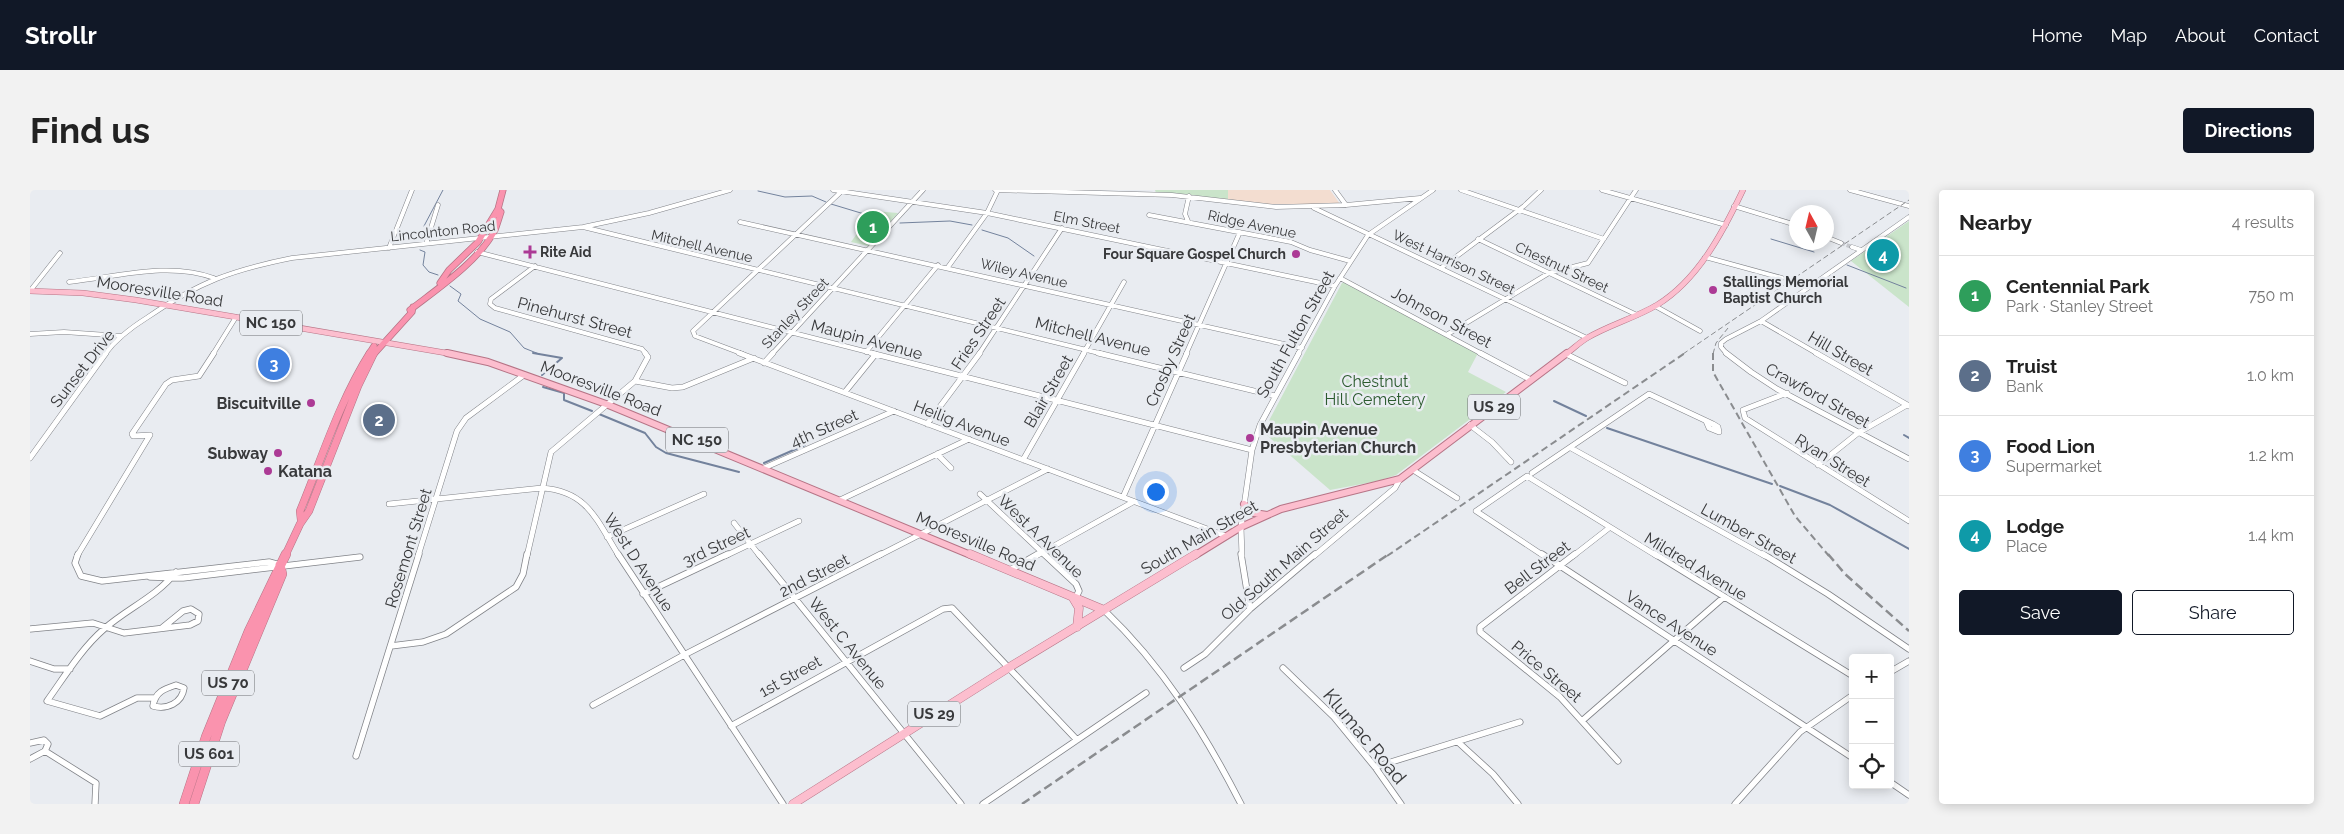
<!DOCTYPE html>
<meta charset="utf-8">
<style>
body{margin:0;font-family:Raleway,sans-serif;background:#f2f2f2;color:#222}
.controls{position:absolute;right:15px;bottom:15px;display:grid;overflow:hidden;border-radius:5px;box-shadow:0 2px 12px #0003}
.controls button{width:45px;height:45px;display:grid;place-items:center;padding:0;border:0;border-bottom:1px solid #e0e0e0;background:#fff;color:#222;font:25px sans-serif}
.compass{position:absolute;left:1759px;top:15px;width:45px;height:45px;border-radius:50%;background:#fff;box-shadow:0 2px 12px #0003;rotate:352deg}
.you{position:absolute;left:1125px;top:301px;width:18px;height:18px;margin:-12px;border:4px solid #fff;border-radius:50%;background:#1a73e8;box-shadow:0 0 0 8px #1a73e833}
.badge{display:grid;place-items:center;width:32px;height:32px;border-radius:50%;background:#111827;color:#fff;font-size:16px;font-weight:700}
.pin{position:absolute;translate:-50% -50%;border:2px solid #fff;box-shadow:0 1px 5px #0006}
.list{margin:0;padding:0;list-style:none}
h2{display:flex;justify-content:space-between;align-items:center;height:65px;margin:0;padding:0 20px;font-size:21px}
h2 small{font-size:16px;font-weight:400;color:#767676}
.list li{display:grid;grid-template-columns:32px 1fr auto;gap:15px;align-items:center;box-sizing:border-box;height:80px;padding:0 20px;border-top:1px solid #e0e0e0}
.list b{display:block;font-size:19px;white-space:nowrap}
.list p{margin:0;font-size:16px;white-space:nowrap;color:#767676}
.list em{font-size:16px;font-style:normal;color:#767676}
.actions{display:flex;gap:10px;padding:15px 20px}
.actions a{flex:1;padding:11px 0;border:1px solid #111827;border-radius:5px;text-align:center;font-size:18px;color:#111827}
.actions .main{background:#111827;color:#fff}
.icon{flex:none;width:28px;height:28px;fill:none;stroke:currentColor;stroke-width:2;stroke-linecap:round;stroke-linejoin:round}
.map{position:relative;flex:none;width:1879px;height:614px;overflow:hidden;border-radius:5px}
header{display:flex;align-items:center;gap:30px;box-sizing:border-box;height:70px;padding:0 25px;background:#111827;color:#fff}
header strong{font-size:24px}
nav{display:flex;gap:28px;margin-inline-start:auto;font-size:18px}
.intro{display:flex;align-items:center;justify-content:space-between;box-sizing:border-box;height:120px;padding:0 30px}
h1{margin:0;font-size:35px}
.button{padding:12px 22px;border-radius:5px;background:#111827;color:#fff;font-size:18px;font-weight:700}
main{display:flex;gap:30px;padding:0 30px}
aside{flex:1;background:#fff;border-radius:5px;box-shadow:0 2px 12px #0003}
.map>svg:first-child{display:block}
.education{fill:#f3ddd0}
.green{fill:#cae4ca}
.lines{fill:none;stroke-linecap:round;stroke-linejoin:round}
.stream-far1{stroke:#73829c;stroke-width:1}
.stream{stroke:#73829c;stroke-width:2}
.minor-tunnel{stroke:#c6c8cd;stroke-width:4;stroke-dasharray:4 2;stroke-linecap:butt}
.minor-far2-casing{stroke:#818388;stroke-width:5}
.minor-far1-casing{stroke:#818388;stroke-width:6}
.minor-casing{stroke:#818388;stroke-width:7}
.major-far2-casing{stroke:#b67486;stroke-width:6}
.major-far1-casing{stroke:#b67486;stroke-width:8}
.major-casing{stroke:#b67486;stroke-width:9}
.highway-far2-casing{stroke:#b67486;stroke-width:7}
.highway-far1-casing{stroke:#b67486;stroke-width:8}
.highway-casing{stroke:#b67486;stroke-width:10}
.minor-far2{stroke:#fff;stroke-width:4}
.minor-far1{stroke:#fff;stroke-width:5}
.minor{stroke:#fff;stroke-width:5.5}
.major-far2{stroke:#fcbece;stroke-width:5}
.major-far1{stroke:#fcbece;stroke-width:6}
.major{stroke:#fcbece;stroke-width:8}
.highway-far2{stroke:#fa93ae;stroke-width:5.5}
.highway-far1{stroke:#fa93ae;stroke-width:7}
.highway{stroke:#fa93ae;stroke-width:9}
.rail-far2{stroke:#8a8c8f;stroke-width:1;stroke-dasharray:5.5 3;stroke-linecap:butt}
.rail-far1{stroke:#8a8c8f;stroke-width:2;stroke-dasharray:7 4;stroke-linecap:butt}
.rail{stroke:#8a8c8f;stroke-width:2.5;stroke-dasharray:9 4.5;stroke-linecap:butt}
.poi-dot{fill:#ac3a95;stroke:#e9ecf1;stroke-width:2}
.labels{text-anchor:middle;stroke-width:5;stroke-linejoin:round;paint-order:stroke}
.far-street-label{font-size:14px;fill:#38393b;stroke:#e9ecf1}
.far-poi-label{font-size:14px;font-weight:bold;fill:#38393b;stroke:#e9ecf1;text-anchor:start}
.shield{fill:#e9ecf1;stroke:#6d6f72;stroke-width:1}
.shield-label{font-size:15px;font-weight:bold;fill:#38393b}
.street-label{font-size:16px;fill:#38393b;stroke:#e9ecf1}
.park-label{font-size:16px;fill:#2c5b2f;stroke:#e9ecf1}
.poi-label{font-size:16px;font-weight:bold;fill:#38393b;stroke:#e9ecf1;text-anchor:end}
.near-street-label{font-size:19px;fill:#38393b;stroke:#e9ecf1}
</style>
<header>
<strong>Strollr</strong>
<nav><a>Home</a><a>Map</a><a>About</a><a>Contact</a></nav>
</header>
<div class="intro"><h1>Find us</h1><a class="button">Directions</a></div>
<main>
<div class="map">
<svg width="1879" height="614" viewBox="0 0 1879 614">
<rect width="100%" height="100%" fill="#e9ecf1"/>
<path class="education" d="M1127,0H1300L1310,14H1233Z"/>
<path class="green" d="M1125,0H1198V9L1126,3Z
M843,21L868,23L839,56L821,52Z
M1879,31V117L1821,71Z
M1315,92L1448,163L1438,182L1476,202L1366,285L1348,291L1300,300L1233,242L1312,93Z"/>
<g class="lines">
<path class="stream-far1" d="M728,1L755,7L782,6L796,12
M801,14L854,30
M870,33L920,31L942,35
M394,36L413,0
M952,40L978,48L1004,66
M1741,49L1784,62
M390,60L395,62L393,75L399,82L408,85
M1817,75L1876,98
M420,96L431,104L428,111L450,129L480,142L494,158L509,164"/>
<path class="stream" d="M503,163L532,168L512,185
M513,197L534,203V210L562,221
M1524,211L1556,226
M569,224L615,243L626,257L636,263L709,282
M1577,238L1742,294
M1874,245L1879,248
M734,273L775,255
M1750,296L1800,315L1879,359"/>
<path class="minor-tunnel" d="M1811,53L1822,57"/>
<g class="minor-far2-casing">
<path id="minor-far2" d="M803,0L957,23L1305,96
M965,0L1142,5L1246,17L1316,15L1390,8
M1305,0L1316,15
M1431,0L1574,49
M1572,0L1696,35
M1820,0L1879,16
M1704,16L1766,35
M1284,18L1557,148
M1119,25L1261,52L1280,60L1320,71
M1158,31L1155,24L1159,6
M710,32L1272,158
M553,37L1073,164
M1796,47L1811,53
M1448,49L1607,125
M396,54L408,15
M1822,57L1831,60
M359,58L382,0
M447,62L846,164
M1675,67L1752,88
M505,76L461,109L460,114L465,118L612,159L616,164
M918,77L957,23L968,0
M1411,78L1494,16L1511,0
M1310,88L1452,164
M39,92C86,87 139,71 184,88
M0,101L30,63
M1625,116L1670,141
M1731,131L1788,164
M0,144L34,142L92,146
M1418,144L1519,83L1558,73L1606,0
M836,162L908,75
M75,164C86,149 102,137 118,127C169,92 202,80 262,68L553,37L619,23L700,0
M183,164L206,127
M713,164L665,146L663,141L813,0
M742,164L893,0
M949,164L1032,38
M1053,164L1094,92
M1156,164L1210,42
M1268,164L1305,96L1338,45L1403,0
M1697,164L1691,157V153L1696,149L1731,131L1879,27"/>
</g>
<g class="minor-far1-casing">
<path id="minor-far1" d="M709,163L1196,346
M841,163L1222,260
M1068,163L1245,206
M1450,163L1501,190
M1696,163L1721,182L1747,199L1879,269
M1786,163L1879,216
M1536,164L1595,193
M734,173L743,163
M605,191L642,198L653,197L724,168
M815,202L845,165
M1757,203L1713,220L1715,228L1879,331
M897,234L950,163
M1440,235L1462,252L1481,272
M1541,258L1735,366
M907,264L921,278
M0,268L76,163
M993,270L1054,163
M1788,275L1828,243L1877,215
M734,278L864,221
M1383,280L1427,308
M1502,283L1619,204L1683,234L1688,237L1689,242L1679,238L1676,231
M950,304L1016,366
M1093,307L1157,163
M810,310L939,249
M359,314L512,298C558,301 567,331 589,366
M704,333L730,366
M577,347L674,304
M47,366L120,245L103,246L102,244L136,194L142,190L169,186L184,163
M388,366L427,241L436,228L494,185
M497,366L521,262L605,191L618,167L615,163
M695,366L769,331
M848,366L1018,279
M1006,366L1103,312
M1212,366L1211,337L1222,260L1230,235L1269,163
M1284,366L1365,298L1370,289
M1514,366L1446,321L1497,286L1627,366
M1543,366L1579,338"/>
</g>
<g class="minor-casing">
<path id="minor" d="M48,364L45,373L51,386L72,391L239,372L250,375
M588,364L753,614
M729,364L931,614
M1014,364L1046,394L1049,401L1046,407
M1211,364L1220,419
M1512,364L1823,568
M1545,364L1450,437V442L1530,507L1588,571
M1625,364L1823,486
M1733,364L1798,404L1879,459
M980,380L1008,364
M120,387L153,388L330,367
M613,404L698,364
M1074,420C1133,476 1174,542 1211,614
M0,439L63,433L94,443L160,435L168,431L169,424L161,419L153,421L132,438
M361,456L393,452L416,444L486,397L493,384L497,364
M0,471L24,479H40
M1154,478L1175,464L1220,419L1285,364
M1253,478L1304,527L1345,577L1371,614
M1860,482L1879,471
M146,495L154,498C152,513 137,520 123,516C125,502 134,499 146,495Z
M124,508H107L70,526L17,511C35,486 51,459 74,439C98,418 126,407 146,382
M563,515L654,465L851,364
M1553,530L1694,407
M701,536L913,419L922,418L1047,550
M1428,552L1463,584L1488,614
M0,553L14,550L18,554L15,561L0,569
M15,561L66,593L65,614
M326,566L389,364
M1345,577L1490,532
M1860,592L1879,605
M953,614L1116,503
M1705,614L1770,542L1823,505"/>
</g>
<g class="major-far2-casing">
<path id="major-far2" d="M0,101L53,103L106,110L422,164
M1536,164C1543,159 1550,152 1557,148C1579,135 1605,128 1627,115C1668,90 1693,42 1713,0"/>
</g>
<g class="major-far1-casing">
<path id="major-far1" d="M417,163L458,172L576,214L943,366
M1214,314L1224,323L1237,325
M1164,366L1211,337L1251,319L1370,289L1537,163"/>
</g>
<g class="major-casing">
<path id="major" d="M940,364L1074,420
M1043,408L1049,418L1047,437
M763,614L978,478L1166,364"/>
</g>
<g class="highway-far2-casing">
<path id="highway-far2" d="M410,93L419,80L448,52L468,19
M380,120C407,99 449,71 465,40C467,35 469,28 471,22L468,19L473,0
M339,164L344,156
M344,164L382,122L383,117"/>
</g>
<g class="highway-far1-casing">
<path id="highway-far1" d="M271,330L270,321C292,268 309,212 340,163
M255,366L270,334L279,321L328,196L344,163"/>
</g>
<g class="highway-casing">
<path id="highway" d="M154,614L176,547L219,441L256,364
M164,614L191,531L252,384L250,375"/>
</g>
<use href="#minor-far2" class="minor-far2"/>
<use href="#minor-far1" class="minor-far1"/>
<use href="#minor" class="minor"/>
<use href="#major-far2" class="major-far2"/>
<use href="#major-far1" class="major-far1"/>
<use href="#major" class="major"/>
<use href="#highway-far2" class="highway-far2"/>
<use href="#highway-far1" class="highway-far1"/>
<use href="#highway" class="highway"/>
<path class="rail-far2" d="M1653,164L1879,10
M1683,164L1686,153L1698,138"/>
<path class="rail-far1" d="M1683,163V182L1765,326L1799,366
M1357,366L1655,163"/>
<path class="rail" d="M1798,364L1815,384L1879,441
M992,614L1359,364"/>
</g>
<g class="poi-dot">
<path d="M497.5 54.5h5v5h5v5h-5v5h-5v-5h-5v-5h5z"/>
<circle cx="1266" cy="64" r="5"/>
<circle cx="1683" cy="100" r="5"/>
<circle cx="281" cy="213" r="5"/>
<circle cx="1220" cy="248" r="5"/>
<circle cx="248" cy="263" r="5"/>
<circle cx="238" cy="281" r="5"/>
</g>
<g class="labels">
<g class="far-street-label">
<text transform="translate(1057 32) rotate(11)" y="5">Elm Street</text>
<text transform="translate(1222 34) rotate(12)" y="5">Ridge Avenue</text>
<text transform="translate(413 41) rotate(-6)" y="5">Lincolnton Road</text>
<text transform="translate(672 56) rotate(13)" y="5">Mitchell Avenue</text>
<text transform="translate(1424 72) rotate(25)" y="5">West Harrison Street</text>
<text transform="translate(1532 77) rotate(25)" y="5">Chestnut Street</text>
<text transform="translate(994 83) rotate(13)" y="5">Wiley Avenue</text>
<text transform="translate(765 123) rotate(-47)" y="5">Stanley Street</text>
</g>
<g class="far-poi-label">
<text x="510" y="67">Rite Aid</text>
<text x="1256" y="69" text-anchor="end">Four Square Gospel Church</text>
<text x="1693" y="97">Stallings Memorial<tspan x="1693" dy="16">Baptist Church</tspan></text>
</g>
<g class="shield">
<rect x="210" y="120.5" width="62" height="25" rx="4"/>
<rect x="1438" y="204.5" width="52" height="25" rx="4"/>
<rect x="636" y="237.5" width="62" height="25" rx="4"/>
<rect x="172" y="480.5" width="52" height="25" rx="4"/>
<rect x="878" y="511.5" width="52" height="25" rx="4"/>
<rect x="149" y="551.5" width="60" height="25" rx="4"/>
</g>
<g class="shield-label">
<text x="241" y="138">NC 150</text>
<text x="1464" y="222">US 29</text>
<text x="667" y="255">NC 150</text>
<text x="198" y="498">US 70</text>
<text x="904" y="529">US 29</text>
<text x="179" y="569">US 601</text>
</g>
<g class="street-label">
<text transform="translate(130 101) rotate(9)" y="6">Mooresville Road</text>
<text transform="translate(545 127) rotate(15)" y="6">Pinehurst Street</text>
<text transform="translate(1412 127) rotate(28)" y="6">Johnson Street</text>
<text transform="translate(948 143) rotate(-56)" y="6">Fries Street</text>
<text transform="translate(1265 144) rotate(-61)" y="6">South Fulton Street</text>
<text transform="translate(1063 146) rotate(14)" y="6">Mitchell Avenue</text>
<text transform="translate(837 149) rotate(15)" y="6">Maupin Avenue</text>
<text transform="translate(1811 163) rotate(30)" y="6">Hill Street</text>
<text transform="translate(1140 170) rotate(-66)" y="6">Crosby Street</text>
<text transform="translate(52 178) rotate(-52)" y="6">Sunset Drive</text>
<text transform="translate(571 198) rotate(21)" y="6">Mooresville Road</text>
<text transform="translate(1018 201) rotate(-60)" y="6">Blair Street</text>
<text transform="translate(1788 205) rotate(29)" y="6">Crawford Street</text>
<text transform="translate(932 233) rotate(21)" y="6">Heilig Avenue</text>
<text transform="translate(794 238) rotate(-24)" y="6">4th Street</text>
<text transform="translate(1803 270) rotate(32)" y="6">Ryan Street</text>
<text transform="translate(1719 343) rotate(29)" y="6">Lumber Street</text>
<text transform="translate(1011 346) rotate(44)" y="6">West A Avenue</text>
<text transform="translate(1169 347) rotate(-30)" y="6">South Main Street</text>
<text transform="translate(946 351) rotate(23)" y="6">Mooresville Road</text>
<text transform="translate(686 356) rotate(-25)" y="6">3rd Street</text>
<text transform="translate(378 358) rotate(-73)" y="6">Rosemont Street</text>
<text transform="translate(609 372) rotate(57)" y="6">West D Avenue</text>
<text transform="translate(1254 374) rotate(-41)" y="6">Old South Main Street</text>
<text transform="translate(1666 376) rotate(31)" y="6">Mildred Avenue</text>
<text transform="translate(1507 377) rotate(-37)" y="6">Bell Street</text>
<text transform="translate(784 385) rotate(-27)" y="6">2nd Street</text>
<text transform="translate(1642 433) rotate(33)" y="6">Vance Avenue</text>
<text transform="translate(818 453) rotate(51)" y="6">West C Avenue</text>
<text transform="translate(1517 481) rotate(40)" y="6">Price Street</text>
<text transform="translate(760 486) rotate(-29)" y="6">1st Street</text>
</g>
<g class="park-label">
<text x="1345" y="197">Chestnut<tspan x="1345" dy="18">Hill Cemetery</tspan></text>
</g>
<g class="poi-label">
<text x="271" y="219">Biscuitville</text>
<text x="1230" y="245" text-anchor="start">Maupin Avenue<tspan x="1230" dy="18">Presbyterian Church</tspan></text>
<text x="238" y="269">Subway</text>
<text x="248" y="287" text-anchor="start">Katana</text>
</g>
<g class="near-street-label">
<text transform="translate(1335 546) rotate(50)" y="7">Klumac Road</text>
</g>
</g>
</svg>
<div class="controls">
<button>+</button>
<button>−</button>
<button><svg class="icon" aria-label="locate" viewBox="0 0 24 24"><circle cx="12" cy="12" r="6"/><path d="M12 2v4M12 18v4M2 12h4M18 12h4"/></svg></button>
</div>
<svg class="compass" viewBox="-18 -18 36 36"><path d="M0-13l5 13h-10z" fill="#e53935"/><path d="M0 13l5-13h-10z" fill="#767676"/></svg>
<div class="you"></div>
<div class="pin badge" style="left:843px;top:37px;background:#2e9e5b">1</div>
<div class="pin badge" style="left:349px;top:230px;background:#5c6f8a">2</div>
<div class="pin badge" style="left:244px;top:174px;background:#3f7fe0">3</div>
<div class="pin badge" style="left:1853px;top:65px;background:#0f9aa8">4</div>
</div>
<aside>
<h2>Nearby<small>4 results</small></h2>
<ul class="list">
<li><span class="badge" style="background:#2e9e5b">1</span><div><b>Centennial Park</b><p>Park · Stanley Street</p></div><em>750 m</em></li>
<li><span class="badge" style="background:#5c6f8a">2</span><div><b>Truist</b><p>Bank</p></div><em>1.0 km</em></li>
<li><span class="badge" style="background:#3f7fe0">3</span><div><b>Food Lion</b><p>Supermarket</p></div><em>1.2 km</em></li>
<li><span class="badge" style="background:#0f9aa8">4</span><div><b>Lodge</b><p>Place</p></div><em>1.4 km</em></li>
</ul>
<div class="actions"><a class="main">Save</a><a>Share</a></div>
</aside>
</main>
